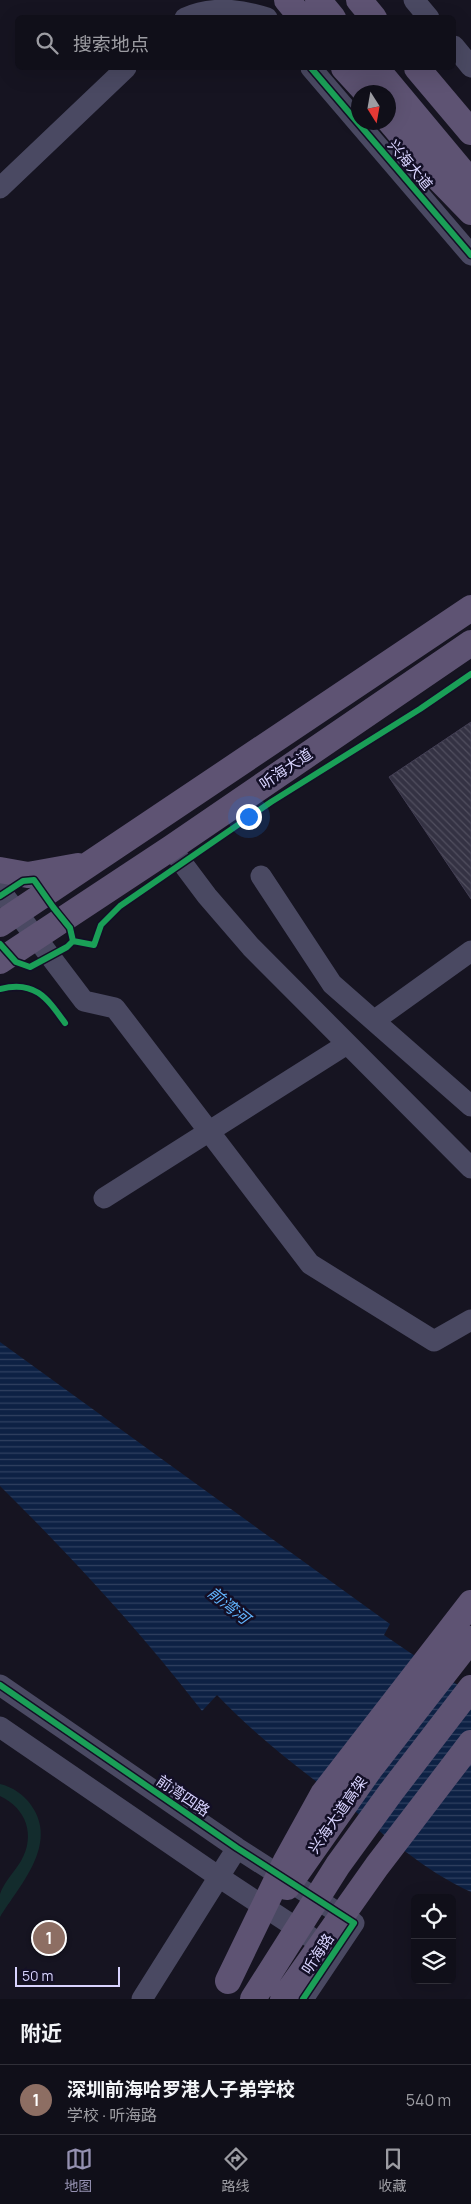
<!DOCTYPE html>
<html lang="zh">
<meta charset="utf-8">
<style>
body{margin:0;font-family:Manrope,"Noto Sans SC",sans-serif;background:#1e1d26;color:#f1f3f6}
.controls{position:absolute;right:15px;bottom:15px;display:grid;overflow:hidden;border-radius:8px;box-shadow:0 5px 20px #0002}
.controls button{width:45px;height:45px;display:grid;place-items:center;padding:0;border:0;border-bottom:1px solid #302f38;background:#100f19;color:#f1f3f6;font:25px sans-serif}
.compass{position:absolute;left:351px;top:85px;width:45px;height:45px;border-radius:50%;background:#100f19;box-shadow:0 5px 20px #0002;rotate:169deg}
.scale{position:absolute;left:15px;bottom:12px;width:105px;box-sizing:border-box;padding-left:5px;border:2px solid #d9d4ff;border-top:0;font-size:14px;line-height:18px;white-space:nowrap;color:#d9d4ff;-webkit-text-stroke:4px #130f26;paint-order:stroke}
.you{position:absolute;left:248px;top:816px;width:18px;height:18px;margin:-12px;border:4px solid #fff;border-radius:50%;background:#1a73e8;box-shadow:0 0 0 8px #1a73e833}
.badge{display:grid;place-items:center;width:32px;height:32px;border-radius:50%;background:#9591b1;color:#fff;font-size:16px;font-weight:700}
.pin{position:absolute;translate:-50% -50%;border:2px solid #fff;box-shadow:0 1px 5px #0006}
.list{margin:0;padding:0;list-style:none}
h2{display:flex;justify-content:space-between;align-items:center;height:65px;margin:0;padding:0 20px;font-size:21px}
h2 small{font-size:16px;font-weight:400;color:#9c9ca2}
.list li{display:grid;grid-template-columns:32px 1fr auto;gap:15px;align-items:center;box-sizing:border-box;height:70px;padding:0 20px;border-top:1px solid #302f38}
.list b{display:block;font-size:19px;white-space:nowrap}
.list p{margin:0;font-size:16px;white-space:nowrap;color:#9c9ca2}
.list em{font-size:16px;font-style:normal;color:#9c9ca2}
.icon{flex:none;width:28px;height:28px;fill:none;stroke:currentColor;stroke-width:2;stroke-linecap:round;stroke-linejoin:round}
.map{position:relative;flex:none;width:471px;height:1999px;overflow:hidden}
.search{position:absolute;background:#100f19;box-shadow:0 5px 20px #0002;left:15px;right:15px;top:15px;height:55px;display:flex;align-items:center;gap:12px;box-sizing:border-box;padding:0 18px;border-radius:8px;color:#9c9ca2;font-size:19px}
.sheet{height:135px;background:#100f19}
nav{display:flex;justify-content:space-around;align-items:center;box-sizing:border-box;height:70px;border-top:1px solid #302f38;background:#100f19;font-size:14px;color:#9c9ca2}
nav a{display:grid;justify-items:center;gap:2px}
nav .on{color:#9591b1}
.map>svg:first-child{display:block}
.green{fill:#132c2d}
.water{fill:url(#water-rules)}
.building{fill:url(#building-back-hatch);stroke:#433f54}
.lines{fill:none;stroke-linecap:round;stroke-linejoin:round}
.minor{stroke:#4a4962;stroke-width:21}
.major{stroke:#5e5373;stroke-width:26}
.major-bridge{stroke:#5e5373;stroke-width:26}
.cycleway-casing{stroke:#130f26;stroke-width:9}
.cycleway{stroke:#1a9f57;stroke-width:6}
.labels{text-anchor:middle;stroke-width:5;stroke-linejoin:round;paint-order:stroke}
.street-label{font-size:15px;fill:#d9d4ff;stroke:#130f26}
.water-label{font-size:16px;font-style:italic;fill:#62b6ff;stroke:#130f26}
</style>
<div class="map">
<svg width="471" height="1999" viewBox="0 0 471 1999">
<defs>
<pattern id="water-rules" width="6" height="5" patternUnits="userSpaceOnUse" patternTransform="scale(1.25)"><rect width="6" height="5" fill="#0d2144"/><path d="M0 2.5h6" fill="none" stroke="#304060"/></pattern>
<pattern id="building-back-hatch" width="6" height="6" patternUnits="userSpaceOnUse" patternTransform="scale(1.25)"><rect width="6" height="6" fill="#343243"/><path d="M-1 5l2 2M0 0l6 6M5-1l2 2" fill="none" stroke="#514f5f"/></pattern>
</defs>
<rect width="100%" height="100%" fill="#161421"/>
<path class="green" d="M0,1784C13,1787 24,1795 31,1805C59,1844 20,1885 0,1917C0,1910 0,1900 0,1894C4,1882 15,1871 21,1861C36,1835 26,1808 0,1796Z"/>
<path class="water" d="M0,1342L390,1624L384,1635L471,1694V1892C423,1870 388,1837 347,1805C301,1770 257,1737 217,1695L202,1711C140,1631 72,1557 0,1486Z"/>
<path class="building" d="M471,722V899L389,777Z"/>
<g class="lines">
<path class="minor" d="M414,0L429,18
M185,18C212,6 240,9 267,18
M454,46L471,67
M311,68L471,255
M0,188L126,68
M171,848L207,896L251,947L471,1168
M261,876L332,984L471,1106
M0,890L84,1001L115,1008L310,1264L434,1341L471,1320
M375,1020L471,951
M104,1198L347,1044
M0,1685L237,1848L354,1923L303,1999
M0,1727L219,1877L333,1952
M142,1999L237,1848"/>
<path class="major" d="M287,0L302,18
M318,0L333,18
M359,0L374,18
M344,68L366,92
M376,68L471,182
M417,68L471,132
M388,119L438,178L471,212
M0,870L28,875L78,866
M0,924L471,608
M0,961L171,848L471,643"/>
<path class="major-bridge" d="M287,1887L370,1769L471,1639
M228,1981L286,1861L323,1794L471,1603
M253,1999L338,1865L391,1792L471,1688
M283,1999L377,1866L471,1743"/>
<g class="cycleway-casing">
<path id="cycleway" d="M311,68L471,255
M0,896L23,881L34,880L53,907L70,928L73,941
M73,941L94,945L101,925L120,906L271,802L420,709L471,674
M0,944L16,962L30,967L67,947L73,941
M0,989C35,980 47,998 65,1023
M0,1685L237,1848L354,1923L303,1999"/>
</g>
<use href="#cycleway" class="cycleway"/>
</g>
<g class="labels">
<g class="street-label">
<text transform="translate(410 165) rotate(50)" y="5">兴海大道</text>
<text transform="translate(286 769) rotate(-34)" y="5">听海大道</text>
<text transform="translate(183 1796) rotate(34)" y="5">前湾四路</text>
<text transform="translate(338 1815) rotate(-55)" y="5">兴海大道高架</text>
<text transform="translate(318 1954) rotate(-57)" y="5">听海路</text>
</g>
<g class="water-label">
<text transform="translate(229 1605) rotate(39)" y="6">前湾河</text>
</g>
</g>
</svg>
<div class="controls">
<button><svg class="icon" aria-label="locate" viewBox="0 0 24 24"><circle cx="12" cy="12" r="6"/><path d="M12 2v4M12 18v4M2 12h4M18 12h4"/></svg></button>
<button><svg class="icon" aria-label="layers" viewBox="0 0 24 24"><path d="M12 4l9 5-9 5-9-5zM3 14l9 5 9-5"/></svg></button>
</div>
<svg class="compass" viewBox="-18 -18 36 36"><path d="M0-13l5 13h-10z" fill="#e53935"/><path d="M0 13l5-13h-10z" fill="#9c9ca2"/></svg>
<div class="scale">50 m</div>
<div class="you"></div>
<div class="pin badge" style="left:49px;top:1938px;background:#8d6e63">1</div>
<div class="search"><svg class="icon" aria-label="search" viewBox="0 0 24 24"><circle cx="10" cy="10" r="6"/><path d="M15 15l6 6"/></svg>搜索地点</div>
</div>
<section class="sheet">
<h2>附近<small></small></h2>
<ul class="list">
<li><span class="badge" style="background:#8d6e63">1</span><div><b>深圳前海哈罗港人子弟学校</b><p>学校 · 听海路</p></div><em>540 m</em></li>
</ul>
</section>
<nav>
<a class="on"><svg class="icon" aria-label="map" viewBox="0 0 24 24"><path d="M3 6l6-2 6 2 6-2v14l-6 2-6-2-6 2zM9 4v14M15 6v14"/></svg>地图</a>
<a><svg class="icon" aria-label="directions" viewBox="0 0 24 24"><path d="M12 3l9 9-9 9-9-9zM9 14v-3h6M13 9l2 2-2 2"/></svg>路线</a>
<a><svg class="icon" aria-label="saved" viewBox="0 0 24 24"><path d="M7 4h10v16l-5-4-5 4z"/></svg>收藏</a>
</nav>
